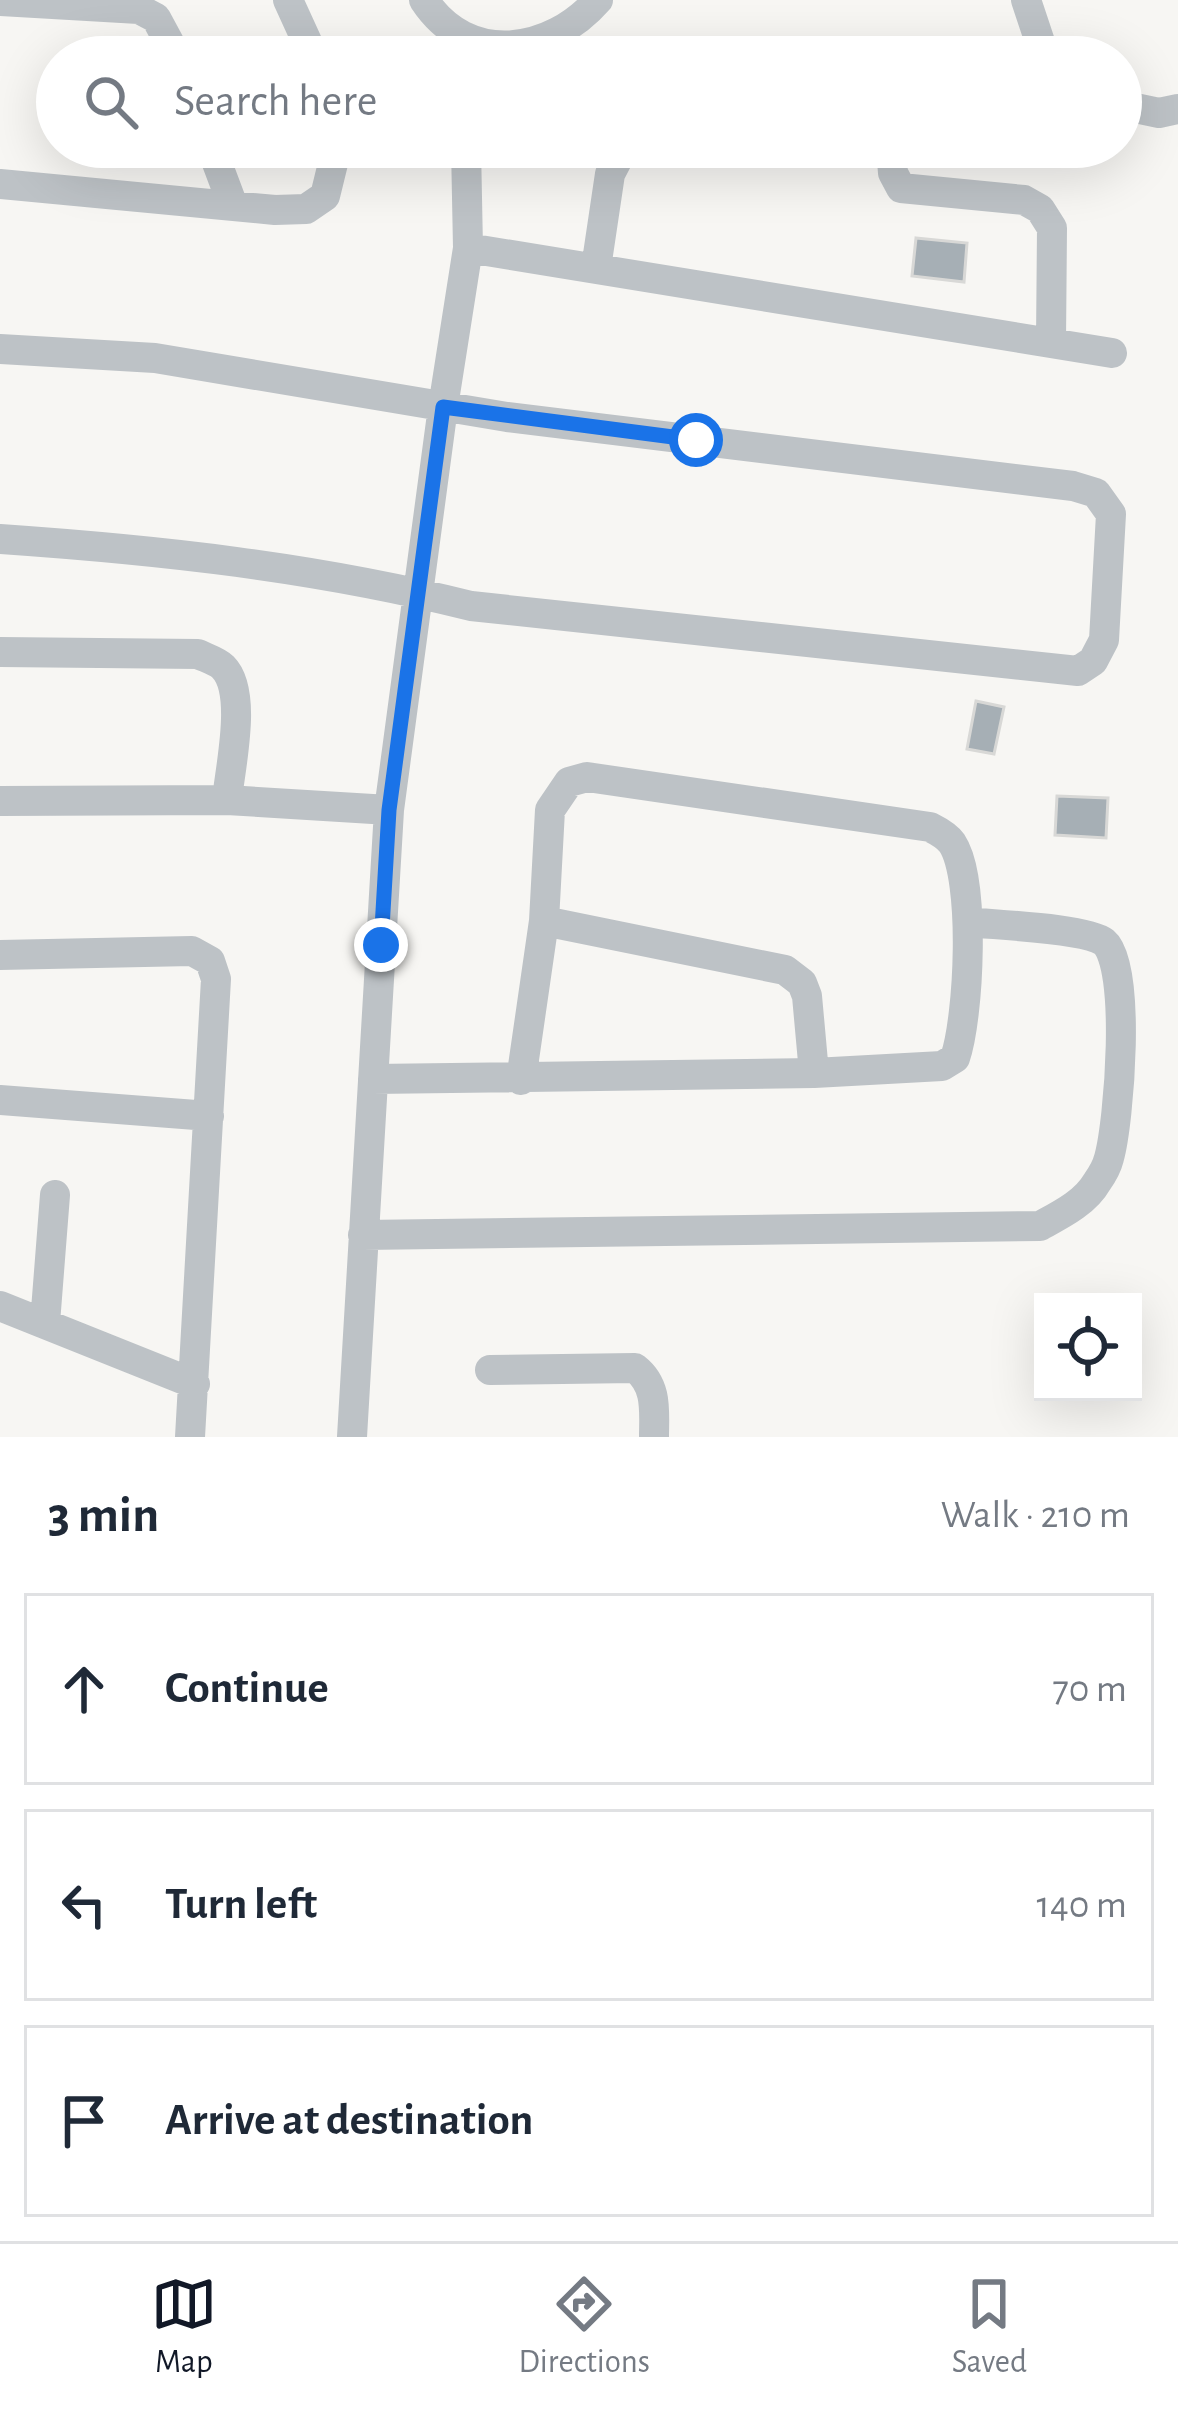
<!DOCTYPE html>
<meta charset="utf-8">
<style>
body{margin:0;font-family:"Alegreya Sans",sans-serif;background:#f2f2f3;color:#1f2937}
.controls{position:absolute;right:36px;bottom:36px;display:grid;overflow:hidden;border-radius:0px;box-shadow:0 12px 48px #0002}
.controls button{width:108px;height:108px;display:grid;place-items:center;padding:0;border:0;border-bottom:3px solid #e0e1e3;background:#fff;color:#1f2937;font:60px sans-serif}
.stop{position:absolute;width:36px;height:36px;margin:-27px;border:9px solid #1a73e8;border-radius:50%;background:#fff}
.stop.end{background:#1a73e8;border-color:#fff;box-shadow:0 3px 12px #0008}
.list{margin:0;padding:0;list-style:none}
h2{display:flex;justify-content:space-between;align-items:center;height:156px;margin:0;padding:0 48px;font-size:51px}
h2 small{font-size:39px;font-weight:400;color:#747a83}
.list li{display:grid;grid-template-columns:78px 1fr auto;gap:36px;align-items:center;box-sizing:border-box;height:192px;margin:0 24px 24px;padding:0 24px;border:3px solid #e0e1e3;border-radius:0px}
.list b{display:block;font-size:45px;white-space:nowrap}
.list em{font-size:39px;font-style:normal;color:#747a83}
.icon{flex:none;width:66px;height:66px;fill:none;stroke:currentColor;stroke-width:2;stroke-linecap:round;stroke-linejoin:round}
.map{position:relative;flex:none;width:1178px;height:1437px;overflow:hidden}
.search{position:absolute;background:#fff;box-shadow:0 12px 48px #0002;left:36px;right:36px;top:36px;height:132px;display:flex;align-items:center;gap:30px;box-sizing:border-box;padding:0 42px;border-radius:66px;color:#747a83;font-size:45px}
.sheet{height:804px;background:#fff}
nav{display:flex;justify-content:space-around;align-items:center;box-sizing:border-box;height:168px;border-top:3px solid #e0e1e3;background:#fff;font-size:33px;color:#747a83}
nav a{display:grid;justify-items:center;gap:6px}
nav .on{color:#111827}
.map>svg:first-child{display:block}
.building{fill:#a6afb5;stroke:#d8d8d6;stroke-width:3}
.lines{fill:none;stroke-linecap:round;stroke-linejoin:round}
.minor{stroke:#bdc2c6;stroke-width:30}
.route{stroke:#1a73e8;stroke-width:15}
</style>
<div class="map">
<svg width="1178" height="1437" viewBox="0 0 1178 1437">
<rect width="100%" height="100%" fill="#f7f6f3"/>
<path class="building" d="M916,238L967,243L964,282L912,276Z
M976,701L1004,707L994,754L967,749Z
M1057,796L1108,798L1106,838L1055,835Z"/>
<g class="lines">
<path class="minor" d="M288,0L314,57
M424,0C468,67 551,54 598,0
M1026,0L1045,57
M0,1L139,9L156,18L177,57
M1121,105L1159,113L1178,109
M211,147L232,203
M891,147L893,173L901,188L1024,200L1040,209L1052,228L1051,342
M0,184L275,210L306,209L325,196L337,147
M468,248L1112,353
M596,268L610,174L624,147
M0,349L155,358L507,417L1073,486L1096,493L1111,514L1104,640L1093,661L1078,671L471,606C316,567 159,550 0,539
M0,652L198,654C206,658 217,661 223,667C248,692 230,767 227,800
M0,801L227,800L389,810
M544,921L785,970L802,983L807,996L814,1073
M0,955L192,951L210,961L216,979L190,1437
M373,1079L814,1073L942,1066L955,1058C969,1018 976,879 952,843C947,836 938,831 930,827L587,777L569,782L550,810L544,921L521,1080
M0,1100L209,1116
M363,1235L1040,1226C1060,1215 1085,1203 1097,1182C1102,1175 1107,1166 1109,1158C1119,1123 1132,965 1104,942C1086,928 995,925 968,922
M0,1306L195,1384
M45,1323L55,1195
M490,1370L635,1368C658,1386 654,1411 654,1437
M352,1437L389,810L443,407L468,248L466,147"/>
</g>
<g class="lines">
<path class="route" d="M381,945L389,810L443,407L696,440"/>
</g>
</svg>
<div class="controls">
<button><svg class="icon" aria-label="locate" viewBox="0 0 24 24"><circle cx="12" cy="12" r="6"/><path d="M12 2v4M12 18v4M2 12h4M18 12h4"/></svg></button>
</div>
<div class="stop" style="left:696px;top:440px"></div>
<div class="stop end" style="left:381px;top:945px"></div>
<div class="search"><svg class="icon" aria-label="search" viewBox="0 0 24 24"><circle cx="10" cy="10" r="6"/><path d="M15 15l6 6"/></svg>Search here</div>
</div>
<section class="sheet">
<h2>3 min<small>Walk · 210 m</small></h2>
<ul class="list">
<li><svg class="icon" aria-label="ahead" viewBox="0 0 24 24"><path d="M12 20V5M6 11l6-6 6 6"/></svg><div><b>Continue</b></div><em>70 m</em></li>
<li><svg class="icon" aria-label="left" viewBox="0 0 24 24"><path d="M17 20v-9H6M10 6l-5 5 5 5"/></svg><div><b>Turn left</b></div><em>140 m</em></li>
<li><svg class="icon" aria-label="arrive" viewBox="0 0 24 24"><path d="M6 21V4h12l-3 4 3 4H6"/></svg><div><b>Arrive at destination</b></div></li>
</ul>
</section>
<nav>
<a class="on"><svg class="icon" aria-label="map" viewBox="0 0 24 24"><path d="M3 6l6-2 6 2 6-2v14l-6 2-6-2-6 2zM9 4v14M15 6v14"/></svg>Map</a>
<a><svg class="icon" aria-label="directions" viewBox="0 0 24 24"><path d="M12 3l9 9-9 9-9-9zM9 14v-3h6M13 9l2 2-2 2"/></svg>Directions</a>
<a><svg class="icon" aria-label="saved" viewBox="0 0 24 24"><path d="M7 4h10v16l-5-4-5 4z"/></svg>Saved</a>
</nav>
